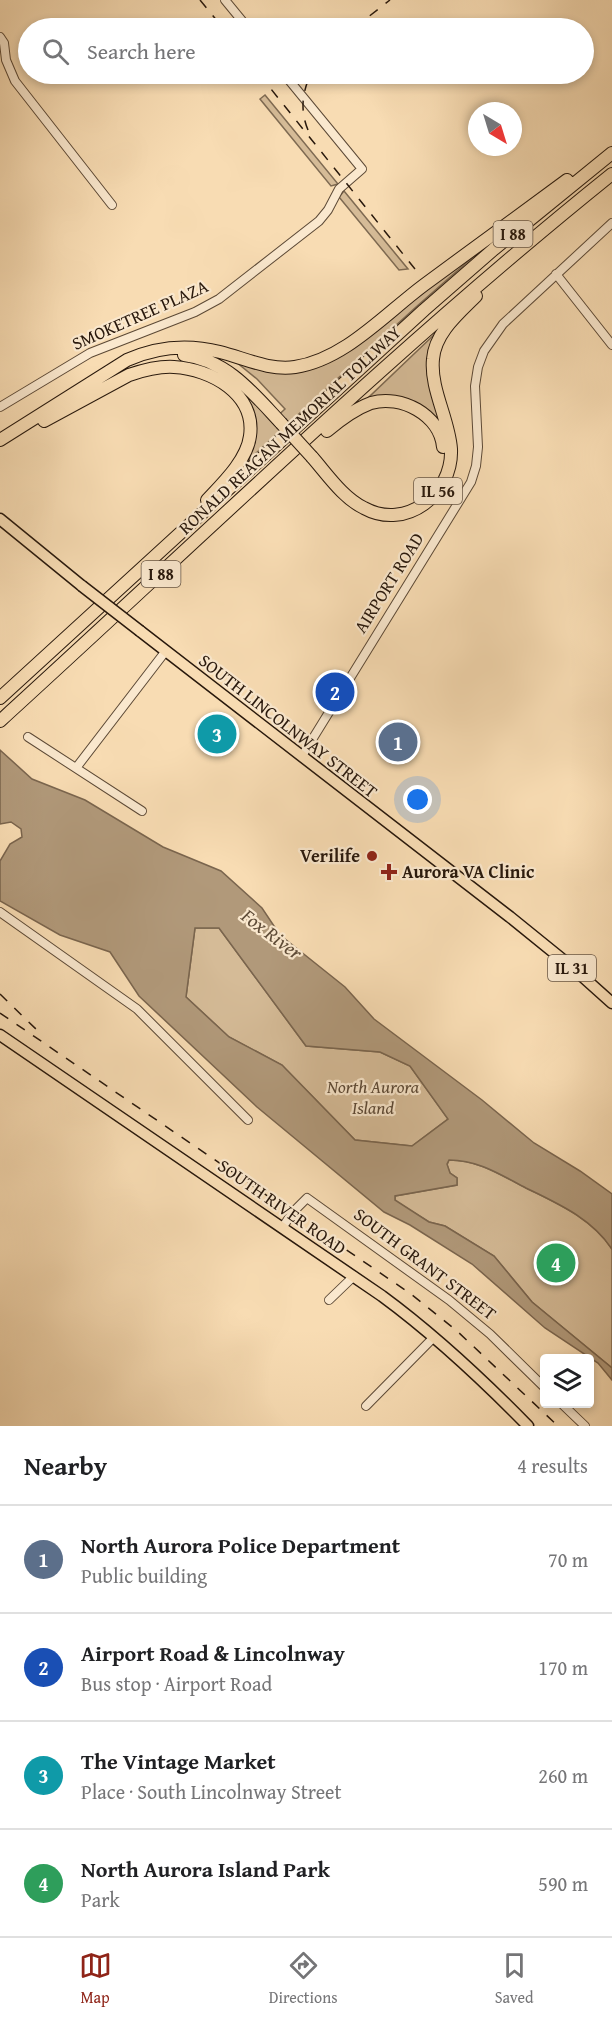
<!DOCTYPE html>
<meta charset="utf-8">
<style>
body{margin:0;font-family:"Gentium Book Plus",serif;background:#f2f2f2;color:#202124}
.controls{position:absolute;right:18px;bottom:18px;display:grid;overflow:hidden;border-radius:6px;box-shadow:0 3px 9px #0003}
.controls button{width:54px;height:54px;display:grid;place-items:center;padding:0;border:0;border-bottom:2px solid #e0e0e0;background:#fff;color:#202124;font:30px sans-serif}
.compass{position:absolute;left:468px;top:102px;width:54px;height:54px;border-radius:50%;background:#fff;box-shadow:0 3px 9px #0003;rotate:142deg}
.you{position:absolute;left:418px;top:800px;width:21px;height:21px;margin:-15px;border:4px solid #fff;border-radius:50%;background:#1a73e8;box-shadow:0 0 0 9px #1a73e833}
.badge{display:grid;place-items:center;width:39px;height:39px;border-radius:50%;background:#8f2418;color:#fff;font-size:20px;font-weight:700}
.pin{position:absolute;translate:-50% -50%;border:3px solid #fff;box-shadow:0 2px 6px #0006}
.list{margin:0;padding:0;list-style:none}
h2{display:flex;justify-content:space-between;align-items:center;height:78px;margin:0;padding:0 24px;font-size:26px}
h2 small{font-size:20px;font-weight:400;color:#757577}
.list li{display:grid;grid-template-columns:39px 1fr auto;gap:18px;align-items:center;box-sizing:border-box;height:108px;padding:0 24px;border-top:2px solid #e0e0e0}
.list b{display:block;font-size:22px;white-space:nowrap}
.list p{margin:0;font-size:20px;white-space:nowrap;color:#757577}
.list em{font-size:20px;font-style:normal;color:#757577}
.icon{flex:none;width:33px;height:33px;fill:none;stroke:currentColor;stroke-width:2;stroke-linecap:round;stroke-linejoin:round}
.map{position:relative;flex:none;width:612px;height:1426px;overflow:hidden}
.search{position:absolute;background:#fff;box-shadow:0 3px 9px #0003;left:18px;right:18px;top:18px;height:66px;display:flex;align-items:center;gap:15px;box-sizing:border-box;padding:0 21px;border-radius:33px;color:#757577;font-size:22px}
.sheet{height:510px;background:#fff}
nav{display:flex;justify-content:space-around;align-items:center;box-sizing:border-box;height:84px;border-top:2px solid #e0e0e0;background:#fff;font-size:16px;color:#757577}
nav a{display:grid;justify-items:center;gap:3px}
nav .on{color:#8f2418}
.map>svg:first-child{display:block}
.green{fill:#d5bb97;stroke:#7e6a52;stroke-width:1.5}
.water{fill:#b1997a;stroke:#7a654e;stroke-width:1.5;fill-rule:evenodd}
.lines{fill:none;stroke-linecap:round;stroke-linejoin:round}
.minor-casing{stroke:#5c4936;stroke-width:10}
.major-casing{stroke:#28180c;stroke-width:13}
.highway-casing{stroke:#28180c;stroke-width:14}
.minor{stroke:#fae8ce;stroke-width:8}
.major{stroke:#f8dcb3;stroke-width:10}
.highway{stroke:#f8dcb3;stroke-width:12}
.rail{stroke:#28180c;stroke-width:1.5;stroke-dasharray:10 10;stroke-linecap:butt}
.major-bridge-casing{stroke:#28180c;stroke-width:13;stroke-linecap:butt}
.highway-bridge-casing{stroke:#28180c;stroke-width:14;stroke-linecap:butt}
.major-bridge{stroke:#f8dcb3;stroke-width:10}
.highway-bridge{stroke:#f8dcb3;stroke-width:12}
.poi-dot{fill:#8f2418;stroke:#fae8ce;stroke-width:2}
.labels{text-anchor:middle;stroke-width:4.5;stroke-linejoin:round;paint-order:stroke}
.shield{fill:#fae8ce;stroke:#675646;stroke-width:1.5}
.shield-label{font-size:16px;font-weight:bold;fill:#28180c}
.street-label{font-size:18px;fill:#28180c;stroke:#fae8ce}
.poi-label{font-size:18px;font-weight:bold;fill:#28180c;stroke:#fae8ce;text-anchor:end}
.park-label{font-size:18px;font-style:italic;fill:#5c4936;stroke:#fae8ce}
.water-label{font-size:20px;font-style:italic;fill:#5f4c38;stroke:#fae8ce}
</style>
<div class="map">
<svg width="612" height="1426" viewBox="0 0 612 1426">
<rect width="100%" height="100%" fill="#f8dcb3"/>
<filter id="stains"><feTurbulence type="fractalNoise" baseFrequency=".00333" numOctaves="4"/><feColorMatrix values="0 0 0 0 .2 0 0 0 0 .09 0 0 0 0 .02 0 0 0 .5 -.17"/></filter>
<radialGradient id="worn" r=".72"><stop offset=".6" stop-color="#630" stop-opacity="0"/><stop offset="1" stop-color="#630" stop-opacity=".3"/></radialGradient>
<path class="green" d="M265,95L338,184L331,186L260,99Z
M344,191L408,269L399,270L339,197Z
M497,236L416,307L242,466L254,431L220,376L222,372L238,385L272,421L285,409L257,379L236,362L317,367L339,357Z
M438,331L434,341L444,428C419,395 406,401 368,398Z
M195,928H219L306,1046L380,1052L410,1066L448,1119L412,1146L355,1140L282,1065L229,1037L186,997Z
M449,1160C479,1160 500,1175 526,1188C558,1204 591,1218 612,1249V1368L532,1302L494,1256L445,1226L429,1222L395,1201V1196L457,1185V1178L450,1173L447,1165Z"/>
<path class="water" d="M0,750L32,779L85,800L163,847L221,871L262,908L280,935L345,987L374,1019L482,1100L534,1143L580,1171L612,1194V1249C591,1218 559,1204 526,1188C501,1175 479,1160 449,1160L447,1164L450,1173L457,1178V1185L395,1196V1200L429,1222L445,1226L494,1256L532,1302L612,1368V1380L598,1363L545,1328L472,1264L410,1225L384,1212L257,1107L139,996L110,952L60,935L0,901V861L10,844L22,837L21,829L11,822L0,824ZM195,928H219L306,1046L380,1052L410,1066L448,1119L412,1146L355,1140L282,1065L229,1037L186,997Z"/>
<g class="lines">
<g class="minor-casing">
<path id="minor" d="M225,0L248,28
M0,37L4,43L6,60L15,81L112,205
M556,274L612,345
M0,407L90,353L195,312L219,299L319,221L328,210L339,189L362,169L284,74
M28,737L142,811
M302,756L471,482L476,466L478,447L475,386L478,367L484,351L503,324L612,223
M76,768L165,652
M0,912L137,1009L248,1120
M282,1228L293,1212L307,1198L449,1300L490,1334L544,1387
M329,1300L354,1276
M562,1404L585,1426
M366,1406L434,1337"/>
</g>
<g class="major-casing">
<path id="major" d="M0,519L82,586
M140,631L510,917L573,968L612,1003
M0,1035L382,1296C435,1335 482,1379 528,1426"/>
</g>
<g class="highway-casing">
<path id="highway" d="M184,355C227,360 253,393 281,423
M44,421L129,375C144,370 159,366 174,367C211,369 256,394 250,436C247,460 223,483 207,500
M327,431C340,420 355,409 371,403C401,394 440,415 443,447
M0,440L127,360C156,347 188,344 220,352C244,358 270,371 295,367C344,360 385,314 424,285C471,250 519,215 567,180
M312,457C327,474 343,498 364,508C406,531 453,494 451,449C449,419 430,389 433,359C435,333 458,314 476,296
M0,698L424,310L494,249L612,153
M0,721C202,537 399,345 612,174"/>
</g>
<use href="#minor" class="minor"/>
<use href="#major" class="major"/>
<use href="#highway" class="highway"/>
<path class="rail" d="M200,0L223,28
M354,28L390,0
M259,74L415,269
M308,130C300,111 302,92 311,74
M0,994L39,1032
M0,1013L411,1294L457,1331L558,1426"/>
<g class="major-bridge-casing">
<path id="major-bridge" d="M82,586L140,631"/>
</g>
<g class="highway-bridge-casing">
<path id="highway-bridge" d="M281,423L312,457"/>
</g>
<use href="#major-bridge" class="major-bridge"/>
<use href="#highway-bridge" class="highway-bridge"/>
</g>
<g class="poi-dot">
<circle cx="372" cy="856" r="6"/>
<path d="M386 863h6v6h6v6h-6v6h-6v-6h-6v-6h6z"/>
</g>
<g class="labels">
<g class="shield">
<rect x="493.5" y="221" width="39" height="26" rx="4.5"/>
<rect x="414" y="478" width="48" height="26" rx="4.5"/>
<rect x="141.5" y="561" width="39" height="26" rx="4.5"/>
<rect x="548" y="955" width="48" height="26" rx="4.5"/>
</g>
<g class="shield-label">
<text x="513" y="240">I 88</text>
<text x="438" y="497">IL 56</text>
<text x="161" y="580">I 88</text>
<text x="572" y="974">IL 31</text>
</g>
<g class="street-label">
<text transform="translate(140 315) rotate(-24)" y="6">SMOKETREE PLAZA</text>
<text transform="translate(290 430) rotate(-43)" y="6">RONALD REAGAN MEMORIAL TOLLWAY</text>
<text transform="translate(389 583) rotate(-58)" y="6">AIRPORT ROAD</text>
<text transform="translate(288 726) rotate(38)" y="6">SOUTH LINCOLNWAY STREET</text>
<text transform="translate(282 1207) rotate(35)" y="6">SOUTH RIVER ROAD</text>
<text transform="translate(425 1264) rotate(37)" y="6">SOUTH GRANT STREET</text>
</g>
<g class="poi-label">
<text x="360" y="862">Verilife</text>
<text x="402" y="878" text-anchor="start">Aurora VA Clinic</text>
</g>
<g class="park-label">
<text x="373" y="1093">North Aurora<tspan x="373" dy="21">Island</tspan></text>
</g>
<g class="water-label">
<text transform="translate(272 934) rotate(37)" y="7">Fox River</text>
</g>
</g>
<rect width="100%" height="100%" filter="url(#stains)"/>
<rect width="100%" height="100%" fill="url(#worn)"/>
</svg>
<div class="controls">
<button><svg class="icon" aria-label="layers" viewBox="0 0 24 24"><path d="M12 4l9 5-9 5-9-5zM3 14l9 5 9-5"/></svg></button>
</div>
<svg class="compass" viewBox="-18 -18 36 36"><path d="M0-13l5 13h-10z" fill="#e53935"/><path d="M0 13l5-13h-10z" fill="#757577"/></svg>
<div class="you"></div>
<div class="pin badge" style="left:398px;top:742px;background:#5c6f8a">1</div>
<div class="pin badge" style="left:335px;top:692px;background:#1a4fb4">2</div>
<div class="pin badge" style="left:217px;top:734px;background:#0f9aa8">3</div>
<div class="pin badge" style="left:556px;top:1263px;background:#2e9e5b">4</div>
<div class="search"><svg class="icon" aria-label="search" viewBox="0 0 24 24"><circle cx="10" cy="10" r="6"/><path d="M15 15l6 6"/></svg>Search here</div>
</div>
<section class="sheet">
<h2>Nearby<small>4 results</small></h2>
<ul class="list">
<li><span class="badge" style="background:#5c6f8a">1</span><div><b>North Aurora Police Department</b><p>Public building</p></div><em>70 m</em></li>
<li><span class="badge" style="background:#1a4fb4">2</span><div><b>Airport Road &amp; Lincolnway</b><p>Bus stop · Airport Road</p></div><em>170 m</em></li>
<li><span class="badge" style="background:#0f9aa8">3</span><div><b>The Vintage Market</b><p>Place · South Lincolnway Street</p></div><em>260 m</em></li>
<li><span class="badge" style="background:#2e9e5b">4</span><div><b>North Aurora Island Park</b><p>Park</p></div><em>590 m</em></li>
</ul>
</section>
<nav>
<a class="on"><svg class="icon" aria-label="map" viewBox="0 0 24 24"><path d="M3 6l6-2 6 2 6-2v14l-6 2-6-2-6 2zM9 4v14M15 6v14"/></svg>Map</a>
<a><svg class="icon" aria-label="directions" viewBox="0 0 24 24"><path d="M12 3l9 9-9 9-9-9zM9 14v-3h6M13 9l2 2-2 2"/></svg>Directions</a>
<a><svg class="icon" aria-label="saved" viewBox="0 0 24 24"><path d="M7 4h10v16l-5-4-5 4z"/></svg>Saved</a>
</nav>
